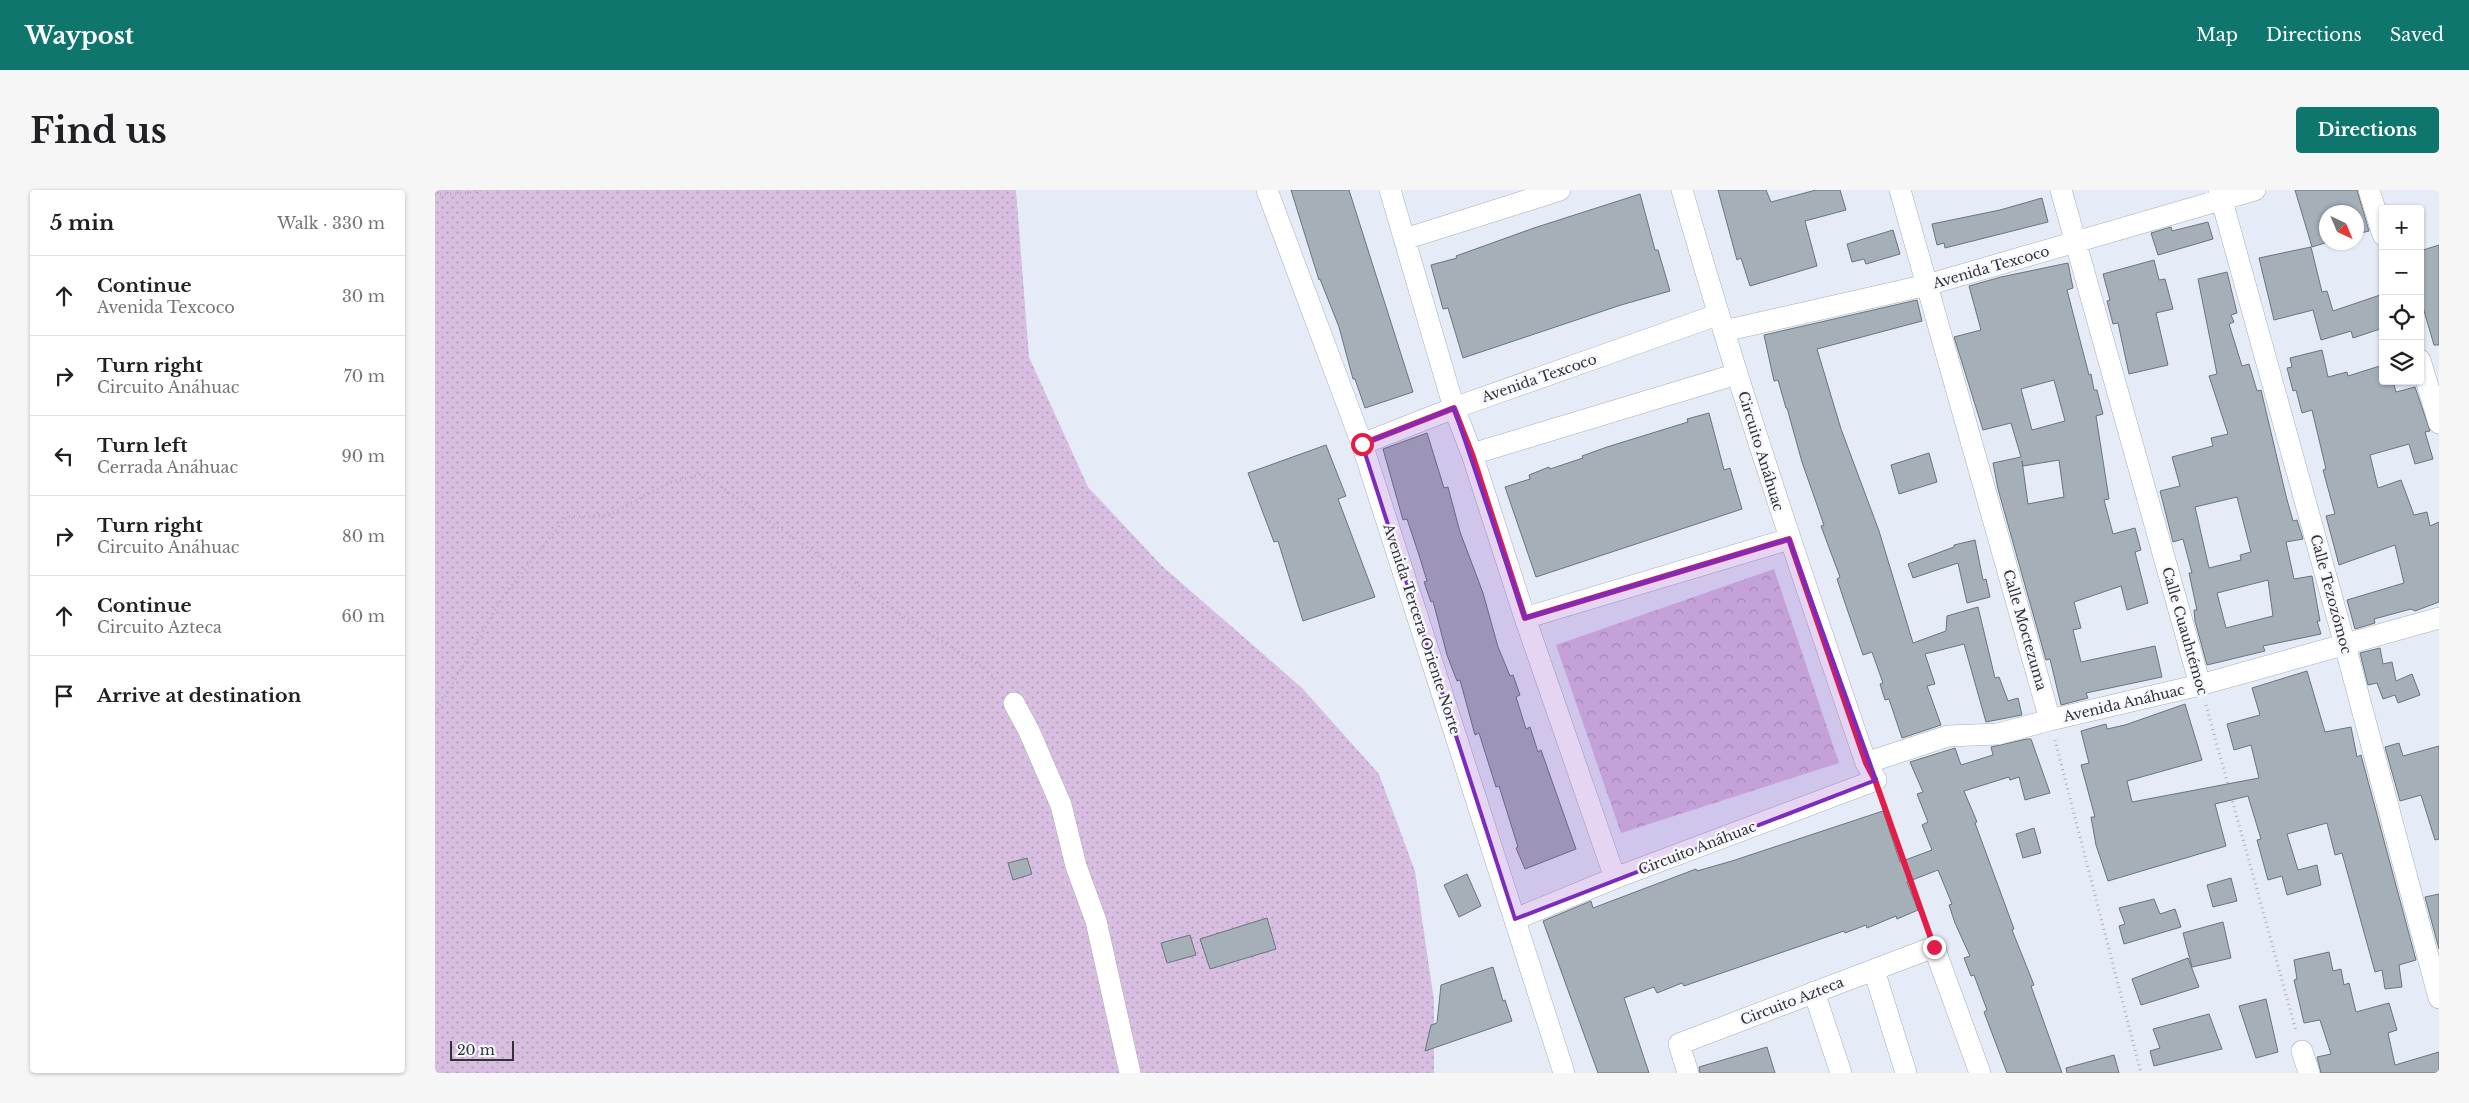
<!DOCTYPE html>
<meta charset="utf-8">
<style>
body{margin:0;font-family:"Libre Baskerville",serif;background:#f6f6f6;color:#202124}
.controls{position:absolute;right:15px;top:15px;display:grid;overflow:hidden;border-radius:5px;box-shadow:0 1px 4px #0004}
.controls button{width:45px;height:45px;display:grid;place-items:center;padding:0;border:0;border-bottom:1px solid #e0e0e0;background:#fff;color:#202124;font:25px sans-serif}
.compass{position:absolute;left:1884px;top:15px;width:45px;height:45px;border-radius:50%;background:#fff;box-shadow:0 1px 4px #0004;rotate:136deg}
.scale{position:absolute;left:15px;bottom:12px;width:64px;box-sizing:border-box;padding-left:5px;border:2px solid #303236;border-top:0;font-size:14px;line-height:18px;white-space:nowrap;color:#303236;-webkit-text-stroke:4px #f6f8fd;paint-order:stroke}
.stop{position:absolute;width:15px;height:15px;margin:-11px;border:4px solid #e11d48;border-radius:50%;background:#fff}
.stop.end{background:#e11d48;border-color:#fff;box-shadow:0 1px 5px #0008}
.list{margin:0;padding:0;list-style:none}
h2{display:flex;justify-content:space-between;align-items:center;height:65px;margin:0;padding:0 20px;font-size:21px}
h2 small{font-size:16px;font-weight:400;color:#757577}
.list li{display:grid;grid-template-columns:32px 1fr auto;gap:15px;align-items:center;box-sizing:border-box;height:80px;padding:0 20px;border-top:1px solid #e0e0e0}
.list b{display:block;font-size:19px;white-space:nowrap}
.list p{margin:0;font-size:16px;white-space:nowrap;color:#757577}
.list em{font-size:16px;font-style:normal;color:#757577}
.icon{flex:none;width:28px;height:28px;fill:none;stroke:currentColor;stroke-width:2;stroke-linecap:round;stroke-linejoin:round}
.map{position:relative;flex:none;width:2004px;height:883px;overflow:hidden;border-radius:5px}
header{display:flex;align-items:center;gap:30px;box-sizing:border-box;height:70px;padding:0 25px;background:#0f766e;color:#fff}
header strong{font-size:24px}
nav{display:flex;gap:28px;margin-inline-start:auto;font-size:18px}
.intro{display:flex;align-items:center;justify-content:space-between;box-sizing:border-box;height:120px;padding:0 30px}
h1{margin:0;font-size:35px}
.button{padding:12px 22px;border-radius:5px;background:#0f766e;color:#fff;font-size:18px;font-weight:700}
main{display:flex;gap:30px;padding:0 30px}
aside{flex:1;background:#fff;border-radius:5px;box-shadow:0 1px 4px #0004}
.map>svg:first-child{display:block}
.grass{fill:url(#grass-dots)}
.park{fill:url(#park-crowns)}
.building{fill:#a4afb7;stroke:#6a747b;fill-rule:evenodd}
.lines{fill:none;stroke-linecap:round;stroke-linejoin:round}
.street-casing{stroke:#a7adb7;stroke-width:22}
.path{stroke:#abb0ba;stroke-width:3;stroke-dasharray:1 4;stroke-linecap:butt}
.street{stroke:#fff;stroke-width:21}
.route{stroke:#e11d48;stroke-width:6}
.marked{fill:#7b2cbf;fill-opacity:0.2;stroke:#7b2cbf;stroke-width:4;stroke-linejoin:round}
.labels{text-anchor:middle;stroke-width:5;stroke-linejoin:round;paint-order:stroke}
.street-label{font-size:14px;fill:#303236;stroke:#f6f8fd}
</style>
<header>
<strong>Waypost</strong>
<nav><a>Map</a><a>Directions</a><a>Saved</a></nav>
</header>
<div class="intro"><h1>Find us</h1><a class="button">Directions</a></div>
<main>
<aside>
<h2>5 min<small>Walk · 330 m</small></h2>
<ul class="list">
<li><svg class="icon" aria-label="ahead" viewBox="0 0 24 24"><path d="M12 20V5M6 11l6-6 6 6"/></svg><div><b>Continue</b><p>Avenida Texcoco</p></div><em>30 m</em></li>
<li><svg class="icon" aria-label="right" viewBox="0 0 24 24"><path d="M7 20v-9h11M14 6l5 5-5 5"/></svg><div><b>Turn right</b><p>Circuito Anáhuac</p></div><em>70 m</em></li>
<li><svg class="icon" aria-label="left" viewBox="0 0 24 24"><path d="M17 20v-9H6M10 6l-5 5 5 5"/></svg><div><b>Turn left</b><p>Cerrada Anáhuac</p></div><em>90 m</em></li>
<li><svg class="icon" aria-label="right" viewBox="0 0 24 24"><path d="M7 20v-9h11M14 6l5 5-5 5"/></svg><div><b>Turn right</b><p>Circuito Anáhuac</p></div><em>80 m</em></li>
<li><svg class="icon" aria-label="ahead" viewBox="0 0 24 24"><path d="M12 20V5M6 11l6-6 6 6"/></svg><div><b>Continue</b><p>Circuito Azteca</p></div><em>60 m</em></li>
<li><svg class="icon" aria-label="arrive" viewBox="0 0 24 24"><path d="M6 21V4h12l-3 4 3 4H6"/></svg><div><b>Arrive at destination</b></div></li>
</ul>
</aside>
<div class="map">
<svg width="2004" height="883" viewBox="0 0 2004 883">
<defs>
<pattern id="grass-dots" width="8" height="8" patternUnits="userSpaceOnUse" patternTransform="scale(1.25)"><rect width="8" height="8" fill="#d8bfe2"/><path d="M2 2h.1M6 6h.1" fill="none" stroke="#b09cb8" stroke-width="1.8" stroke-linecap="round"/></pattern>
<pattern id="park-crowns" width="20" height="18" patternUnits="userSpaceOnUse" patternTransform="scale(1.25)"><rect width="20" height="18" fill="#d8bfe2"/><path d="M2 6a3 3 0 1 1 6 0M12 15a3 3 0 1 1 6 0" fill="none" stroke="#b09cb8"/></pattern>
</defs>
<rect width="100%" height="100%" fill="#e5ebf7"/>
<path class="grass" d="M0,0H581L594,167L653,297L727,376L867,498L944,584L980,681L999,811V883H0Z"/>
<path class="park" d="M1339,379L1404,573L1186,643L1121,455Z"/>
<path class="building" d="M856,0H914L978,202L930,218L920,189H918L904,137L885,89L884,90Z
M1283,0H1331L1336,12L1381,0H1405L1411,20L1370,31L1382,76L1315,96L1306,68L1302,70Z
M1860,0H1922L1934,41L1922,44V22H1892V52H1893L1877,57Z
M1205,4L1220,60H1223L1235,101L1186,115L1028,168L1013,118L1008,119L996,75L1022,68L1021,66L1099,38Z
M1607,8L1613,32L1510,58L1509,53L1502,55L1497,34L1565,20Z
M1773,32L1778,49L1723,65L1716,43L1736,37L1737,41Z
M1458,40L1465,64L1431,74L1429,69L1417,72L1412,54Z
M2004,55V155H1999L1985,107V61Z
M1876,57L1887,102L1892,101L1898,121L1948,104V138L1918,148L1916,141L1886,150L1878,120L1839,130L1824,68Z
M1719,70L1724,90L1730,89L1738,119L1721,123L1733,175L1694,184L1683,133L1678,134L1672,111L1675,110L1668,84Z
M1633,73L1638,98L1632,100L1654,185L1656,184L1659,200H1662L1668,224L1661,226L1674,309L1669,310L1678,344L1700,338L1706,360L1700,362L1713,413L1692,420L1686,396L1639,412L1646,438L1638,440L1646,472L1720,456L1727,487L1651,503L1653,508L1626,515L1615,469L1611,470L1563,299L1558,273L1586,267L1576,233L1548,240L1519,147L1546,140L1534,96L1566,87ZM1619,190L1630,231L1597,240L1586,199ZM1624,270L1629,307L1593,314L1587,271L1588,276Z
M1792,82L1802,123L1796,125L1799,132L1794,134L1807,176L1814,174L1822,201L1826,200L1851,306L1858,331L1862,330L1868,349L1851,352L1859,389L1877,386L1885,431H1882L1886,444L1828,456L1830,461L1772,475L1760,431L1759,420H1762L1754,383H1757L1748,349L1738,352L1725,301L1745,296L1737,267L1778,256L1776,248L1793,244L1774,186L1782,184L1763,89ZM1802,307L1816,362L1805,365L1806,370L1774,378L1760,317ZM1833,390L1838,426L1791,438L1782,403Z
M1482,110L1487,131L1382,159L1406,239L1444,341L1478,453L1511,441L1512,426L1543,417L1560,488L1564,487L1573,511L1583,508L1587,525L1551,532L1529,454L1490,464L1500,494L1492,496L1506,535L1467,548L1454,509L1450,510L1445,494L1448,493L1437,462L1428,465L1410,413L1402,389L1405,387L1386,336L1389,335L1367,272L1352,218H1351L1343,190L1339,191L1329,145Z
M1887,160L1893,187L1912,182L1913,186L1948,175V191H1958L1961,202L1980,197L1995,241L1990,242L1998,269L1980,274L1974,254L1935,265L1943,298L1966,290L1979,325L1992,322L1995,336L2004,332V412L1980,421L1976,419L1939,429L1940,433L1920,439L1912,410L1969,393L1960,355L1904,375L1891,326L1900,324L1888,280L1891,279L1877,220L1867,223L1861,200L1858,201L1852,178L1857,177L1855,168Z
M1274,223L1289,280L1295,278L1307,319L1101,387L1070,297L1095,289L1094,285L1114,277L1115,279L1148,268L1147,266L1172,257L1253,232L1252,229Z
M992,243L1009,298L1013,297L1025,342L1048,403L1063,457L1075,486L1078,485L1085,505L1081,507L1091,539L1095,537L1103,562L1106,560L1141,659L1090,679L1081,658L1083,657L1064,596L1061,597L1044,543L1040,545L1025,490L1022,491L1012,465L998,411L996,412L989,392L992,391L984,365L972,329L968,330L948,259Z
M891,255L911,306L903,309L940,407L868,431L843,351L839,352L813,283Z
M1494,263L1502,292L1464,304L1456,275Z
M1540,350L1548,390L1551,389L1555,407L1532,413L1523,373L1478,388L1473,374L1519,357V355Z
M1945,458L1948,474L1957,472L1961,491L1977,484L1985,505L1963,513L1960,505L1948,509L1942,493L1933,495L1925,463Z
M1872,481L1890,542L1916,537L1922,567L1926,565L1981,770L1964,775L1967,797L1950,799L1947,780L1940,782L1907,663L1900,665L1892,633L1852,644L1863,680L1882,675L1886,695L1852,705L1847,686L1833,690L1822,650L1826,649L1813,606L1780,614L1791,656L1673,691L1661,655L1656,627H1660L1646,575L1654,573L1646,541L1671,534L1672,539L1690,535L1750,514L1767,570L1692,591L1697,612L1824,588L1816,555L1799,560L1792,534L1825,525L1817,498Z
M1592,549H1596L1615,603L1590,610L1584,587L1575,590L1574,587L1529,601L1542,632L1540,633L1579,739L1577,740L1599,795L1596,796L1627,883H1572L1549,822L1552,820L1539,785L1536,786L1529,768L1535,766L1520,733L1514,715L1517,714L1503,680L1472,692L1483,720L1462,729L1461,726L1432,738L1431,735L1410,743L1409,741L1249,796L1247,793L1222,803L1219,797L1189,808L1214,883H1163L1108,731L1156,711L1158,718L1261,679L1262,681L1297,671L1448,621L1465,672L1497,660L1487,635L1493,632L1482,604L1488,602L1475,572L1520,558L1526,575L1558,565L1556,557Z
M1964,553L1968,566L2004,556V649L2000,650L1986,605L1965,611L1950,557Z
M1599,638L1606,663L1588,668L1581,644Z
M592,668L597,684L578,690L573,673Z
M1032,684L1046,716L1024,727L1009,695Z
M1796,688L1802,711L1778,717L1772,695Z
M2004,704V759L1990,707Z
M1719,709L1725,724L1740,719L1746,737L1689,754L1684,736L1690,734L1684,718Z
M832,728L841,759L775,779L765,749Z
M1788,732L1796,768L1757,777L1748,743Z
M755,745L761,765L732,773L726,753Z
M1894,762L1898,781L1906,779L1909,795L1914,793L1921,822L1954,813L1962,840L1953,843L1960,875L2004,862V883H1886L1882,867L1896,864L1885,830L1869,833L1859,790L1862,789L1859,770Z
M1753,768L1764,797L1706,815L1697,789Z
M1058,777L1068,811L1070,810L1077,831L990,861L996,835L1002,833L1006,795Z
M1831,809L1843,862L1821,868L1804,816Z
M1774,824L1787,859L1719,876L1715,861L1725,858L1718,839Z
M1332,857L1340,883H1265L1264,877Z
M1679,865L1684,883H1632L1631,878Z"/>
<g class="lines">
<g class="street-casing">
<path id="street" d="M832,0L927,254L1129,883
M955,0L1019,218L1037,264L1090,428L1180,688
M1465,0L1615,530
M1626,0L1765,495
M1784,0L1910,455L2004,808
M1934,0L1948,45
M970,49L1125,0
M1289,141L1492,95L1820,0
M1985,170L2004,233
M927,254L1019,218L1282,125
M1037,264L1302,184
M1090,428L1354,349
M579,513L594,541L626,615L641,676L661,731L695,883
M1431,573L1513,546L1563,544L1615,530L1765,495L2004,428
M1080,729L1180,688L1441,590L1431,573C1366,383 1302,193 1247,0
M1439,780L1471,883
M1379,802L1406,883
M1867,861L1874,883
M1253,883L1244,854L1499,757L1545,883"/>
</g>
<path class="path" d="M0,4H29L46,0
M1771,515L1861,841
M0,524L67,408L131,327L174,325L236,292L268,284L412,386L436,406L552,480L567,497
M1620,550L1706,883
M1447,609L1492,737"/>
<use href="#street" class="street"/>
</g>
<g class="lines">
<path class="route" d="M927,254L1019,218L1037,264L1090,428L1354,349L1431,573L1440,590L1499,757"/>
</g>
<path class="marked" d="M1019,218L1090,428L1354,349L1441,590L1080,729L927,254Z"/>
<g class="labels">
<g class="street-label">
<text transform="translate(1556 77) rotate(-16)" y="5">Avenida Texcoco</text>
<text transform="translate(1104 188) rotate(-19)" y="5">Avenida Texcoco</text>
<text transform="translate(1326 261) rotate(73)" y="5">Circuito Anáhuac</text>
<text transform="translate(1896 404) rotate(75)" y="5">Calle Tezozómoc</text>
<text transform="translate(987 439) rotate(72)" y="5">Avenida Tercera Oriente Norte</text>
<text transform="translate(1590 440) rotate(74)" y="5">Calle Moctezuma</text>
<text transform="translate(1750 441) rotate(74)" y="5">Calle Cuauhtémoc</text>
<text transform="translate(1689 513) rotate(-13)" y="5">Avenida Anáhuac</text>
<text transform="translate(1262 658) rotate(-21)" y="5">Circuito Anáhuac</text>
<text transform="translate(1357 811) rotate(-21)" y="5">Circuito Azteca</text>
</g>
</g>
</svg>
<div class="controls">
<button>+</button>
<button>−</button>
<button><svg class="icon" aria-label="locate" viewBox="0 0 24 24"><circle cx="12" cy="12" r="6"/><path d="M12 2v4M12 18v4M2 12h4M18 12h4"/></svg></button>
<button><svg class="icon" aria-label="layers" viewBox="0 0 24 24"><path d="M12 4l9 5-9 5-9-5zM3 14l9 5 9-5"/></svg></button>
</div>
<svg class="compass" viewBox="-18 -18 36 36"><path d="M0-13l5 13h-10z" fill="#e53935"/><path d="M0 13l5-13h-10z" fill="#757577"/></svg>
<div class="scale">20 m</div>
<div class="stop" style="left:927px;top:254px"></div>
<div class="stop end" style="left:1499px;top:757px"></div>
</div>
</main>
